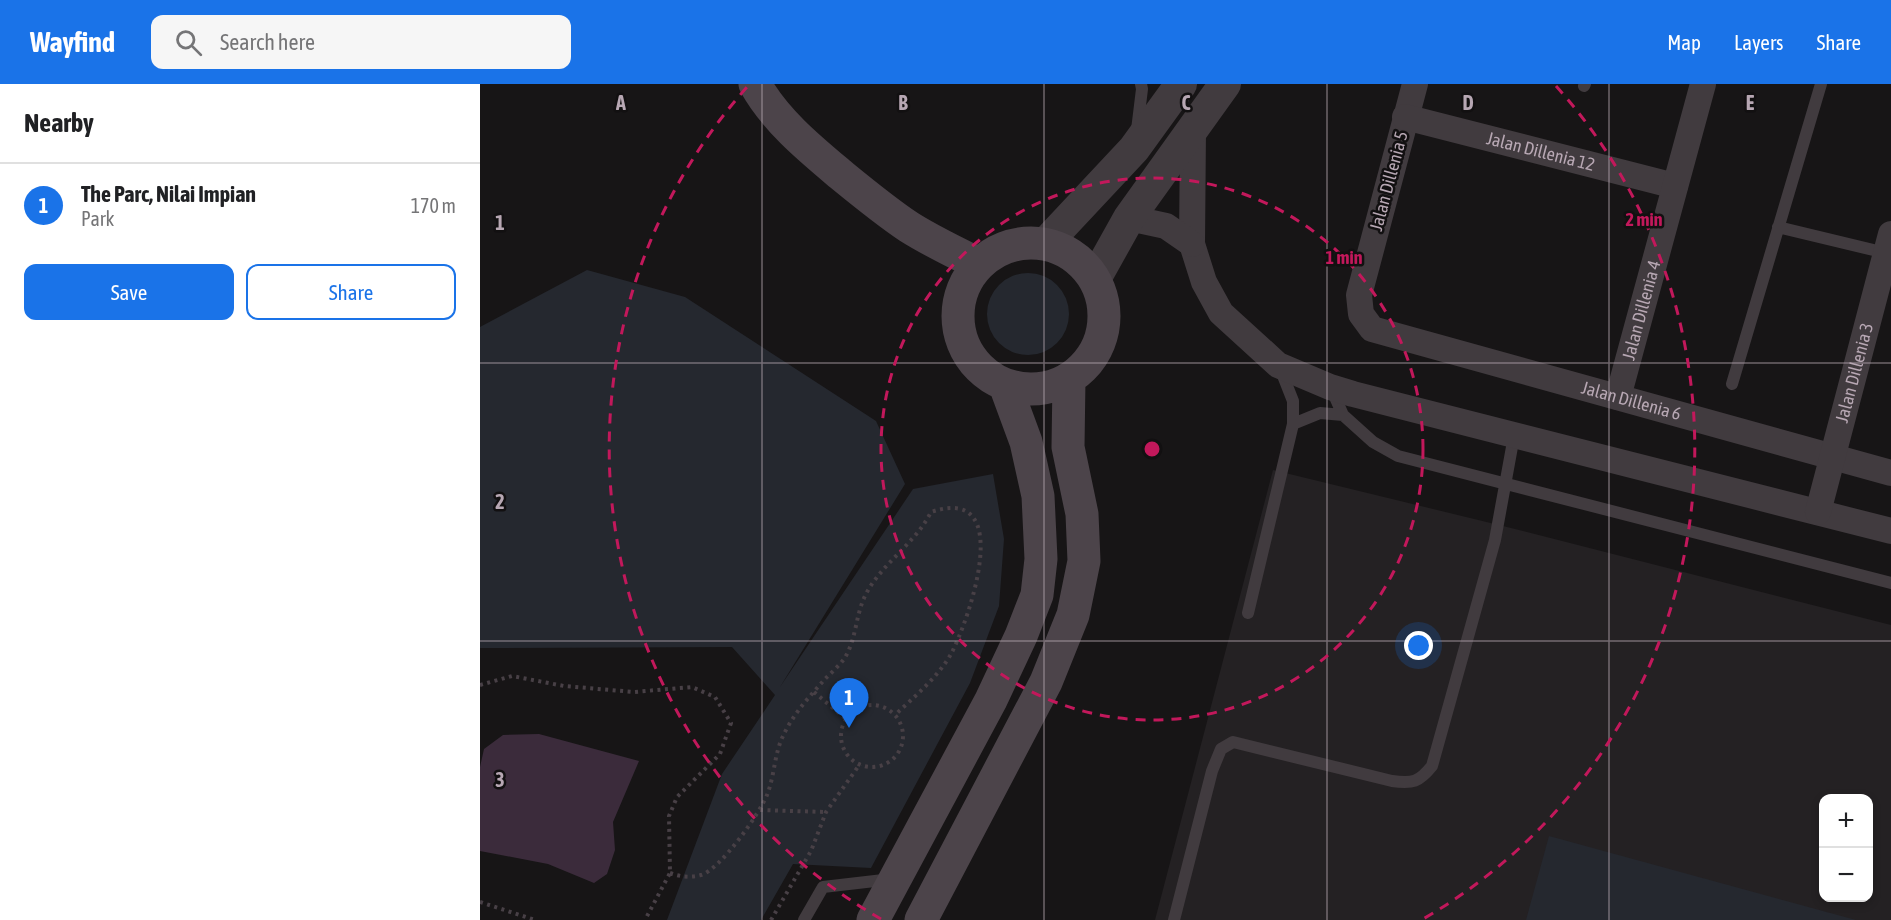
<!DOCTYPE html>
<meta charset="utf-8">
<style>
body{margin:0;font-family:"Asap Condensed",sans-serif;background:#f6f6f6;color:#202124}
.controls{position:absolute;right:18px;bottom:18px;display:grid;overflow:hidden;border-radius:12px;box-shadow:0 3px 9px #0003}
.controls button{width:54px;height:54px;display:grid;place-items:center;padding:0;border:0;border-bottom:2px solid #e0e0e0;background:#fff;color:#202124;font:30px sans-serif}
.you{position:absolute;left:939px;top:562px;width:21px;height:21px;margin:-15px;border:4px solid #fff;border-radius:50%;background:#1a73e8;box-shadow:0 0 0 9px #1a73e833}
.badge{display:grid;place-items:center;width:39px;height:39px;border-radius:50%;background:#1a73e8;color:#fff;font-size:20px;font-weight:700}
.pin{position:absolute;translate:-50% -50px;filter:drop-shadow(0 2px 3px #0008)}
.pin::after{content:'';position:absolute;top:32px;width:21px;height:18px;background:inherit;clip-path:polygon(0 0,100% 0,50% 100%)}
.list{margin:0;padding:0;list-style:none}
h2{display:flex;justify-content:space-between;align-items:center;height:78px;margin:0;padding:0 24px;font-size:26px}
h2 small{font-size:20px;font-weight:400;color:#757577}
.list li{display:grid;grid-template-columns:39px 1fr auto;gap:18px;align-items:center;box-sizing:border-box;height:84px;padding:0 24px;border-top:2px solid #e0e0e0}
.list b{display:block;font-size:22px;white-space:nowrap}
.list p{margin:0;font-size:20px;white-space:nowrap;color:#757577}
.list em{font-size:20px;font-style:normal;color:#757577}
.actions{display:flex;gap:12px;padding:18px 24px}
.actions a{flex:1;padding:14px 0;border:2px solid #1a73e8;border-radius:12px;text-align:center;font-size:21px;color:#1a73e8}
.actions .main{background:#1a73e8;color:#fff}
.icon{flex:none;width:33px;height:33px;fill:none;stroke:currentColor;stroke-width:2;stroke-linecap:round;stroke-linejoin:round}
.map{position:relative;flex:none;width:1411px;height:836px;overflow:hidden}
header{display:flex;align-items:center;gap:36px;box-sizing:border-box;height:84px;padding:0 30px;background:#1a73e8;color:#fff}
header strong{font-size:28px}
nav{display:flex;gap:33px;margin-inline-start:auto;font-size:21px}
.search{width:420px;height:54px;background:#f6f6f6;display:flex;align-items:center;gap:15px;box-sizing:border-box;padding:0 21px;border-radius:12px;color:#757577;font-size:22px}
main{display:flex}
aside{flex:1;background:#fff}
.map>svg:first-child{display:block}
.built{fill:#242123;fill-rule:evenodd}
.green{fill:#25282f}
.water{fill:#3b2b3b}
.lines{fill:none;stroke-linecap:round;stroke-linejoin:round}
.path{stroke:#484046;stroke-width:4;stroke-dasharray:3 4.5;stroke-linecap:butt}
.service{stroke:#413b3f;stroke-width:12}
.minor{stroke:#413b3f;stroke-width:26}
.tertiary{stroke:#413b3f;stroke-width:32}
.secondary{stroke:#4c444a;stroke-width:33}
.grid{fill:none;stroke:#b7a7b3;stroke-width:1.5;stroke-opacity:0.55}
.ring{fill:none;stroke:#c2185b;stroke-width:3;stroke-dasharray:10 8}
.labels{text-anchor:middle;stroke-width:5;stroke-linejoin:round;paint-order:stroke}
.street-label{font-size:18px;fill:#b7a7b3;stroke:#121011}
.grid-label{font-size:20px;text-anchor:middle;font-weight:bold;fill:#b7a7b3;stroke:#121011;stroke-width:5;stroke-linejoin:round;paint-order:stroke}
.centre{fill:#c2185b;stroke:#121011;stroke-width:3}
.ring-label{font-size:18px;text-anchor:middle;font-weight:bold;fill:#c2185b;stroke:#121011;stroke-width:5;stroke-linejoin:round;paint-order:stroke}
</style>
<header>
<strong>Wayfind</strong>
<div class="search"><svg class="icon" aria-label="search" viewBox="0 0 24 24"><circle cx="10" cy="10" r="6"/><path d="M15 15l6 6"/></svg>Search here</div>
<nav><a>Map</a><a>Layers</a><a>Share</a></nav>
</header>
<main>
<aside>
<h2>Nearby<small></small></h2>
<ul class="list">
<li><span class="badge">1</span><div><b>The Parc, Nilai Impian</b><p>Park</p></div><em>170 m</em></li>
</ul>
<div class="actions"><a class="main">Save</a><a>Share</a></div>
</aside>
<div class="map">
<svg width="1411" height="836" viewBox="0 0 1411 836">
<rect width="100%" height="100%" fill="#171516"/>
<path class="built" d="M793,386L1027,443L1411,541V836H675ZM1344,714H1388V814H1344Z"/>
<path class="green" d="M107,186L205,213L396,337L425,400L300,603L433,405L513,390L524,455L519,522L490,599L391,784L313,780L281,836H187L242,690L295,611L252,563L0,564V243Z
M507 230a41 41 0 1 1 82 0a41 41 0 1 1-82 0Z
M1069,752L1376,836H1046Z"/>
<path class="water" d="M59,650L159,677L133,738L135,766L127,790L114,799L68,780L0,767V683L4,665L23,651Z"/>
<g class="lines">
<path class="path" d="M0,601L32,592L84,602L154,608L212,603L235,613L251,639L240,670L197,713L189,732L190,789L165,836
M334,608L366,635
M361 652a31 31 0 1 1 62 0a31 31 0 1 1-62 0Z
M280,726L346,728
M190,789C201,793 210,794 221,791C240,786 280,729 287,711C295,691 294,669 304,650C314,629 330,612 345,595C351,589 359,582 364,575C377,555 375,531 386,510C402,479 435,460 451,428C537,399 489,536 471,570C458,593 434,613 415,631
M0,818L55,836
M291,836L331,767L346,728L380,680"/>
<path class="service" d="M1104,2L1105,0
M657,46L662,5L661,0
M1298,143L1406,169
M1252,300L1341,0
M851,304L863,331L893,358L918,372L1411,499
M813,340L840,329L863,331
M768,529L813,340V317L800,284
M324,836L343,803L412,795
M694,836L732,687L741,665L753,658L912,697C933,700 939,698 952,682L1015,456L1034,352"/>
<g class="minor">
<path id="s1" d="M935,0L879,211L881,230L892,245L1411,389"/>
<path id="s2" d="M925,33L1195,102"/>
<path d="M713,45L712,160L724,198L741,229L798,281L850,303L873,310L1411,447"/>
<path d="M649,134L686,142L712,160"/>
<path id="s3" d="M1138,313L1223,0"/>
<path id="s4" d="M1338,428L1411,150"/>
</g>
<path class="tertiary" d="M566,159L654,65L701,0
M615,195L649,134L745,0"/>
<path class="secondary" d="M275,0C295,36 329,64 360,90C382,108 405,127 429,143C451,157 475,168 498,180
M478 232a73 73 0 1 1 146 0a73 73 0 1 1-146 0Z
M393,836L511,616L541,552L557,511L561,475L558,412L546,358L525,301
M441,836L566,598L593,531L604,477L602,430L588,363L589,295"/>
</g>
<path class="grid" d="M282,0V836M564,0V836M847,0V836M1129,0V836M0,279H1411M0,557H1411"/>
<g class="ring">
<circle cx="672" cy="365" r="271"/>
<path d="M401 835A543 543 0 0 1 268 2M1076 2A543 543 0 0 1 943 835"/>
</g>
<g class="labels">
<g class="street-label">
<text dy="6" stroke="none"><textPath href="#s2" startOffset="140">Jalan Dillenia 12</textPath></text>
<text transform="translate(909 97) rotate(-75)" y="6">Jalan Dillenia 5</text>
<text dy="6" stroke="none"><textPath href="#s3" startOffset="90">Jalan Dillenia 4</textPath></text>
<text dy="6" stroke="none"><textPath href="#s4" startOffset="144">Jalan Dillenia 3</textPath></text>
<text dy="6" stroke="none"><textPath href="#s1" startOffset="525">Jalan Dillenia 6</textPath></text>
</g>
</g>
<g class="grid-label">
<text x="141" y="26">A</text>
<text x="423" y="26">B</text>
<text x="706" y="26">C</text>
<text x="988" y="26">D</text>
<text x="1270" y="26">E</text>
<text x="20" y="146">1</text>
<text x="20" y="425">2</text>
<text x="20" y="703">3</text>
</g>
<circle cx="672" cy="365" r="9" class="centre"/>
<g class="ring-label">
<text x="1164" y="142">2 min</text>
<text x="864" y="180">1 min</text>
</g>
</svg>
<div class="controls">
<button>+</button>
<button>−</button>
</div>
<div class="you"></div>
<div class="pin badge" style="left:369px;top:644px">1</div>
</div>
</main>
